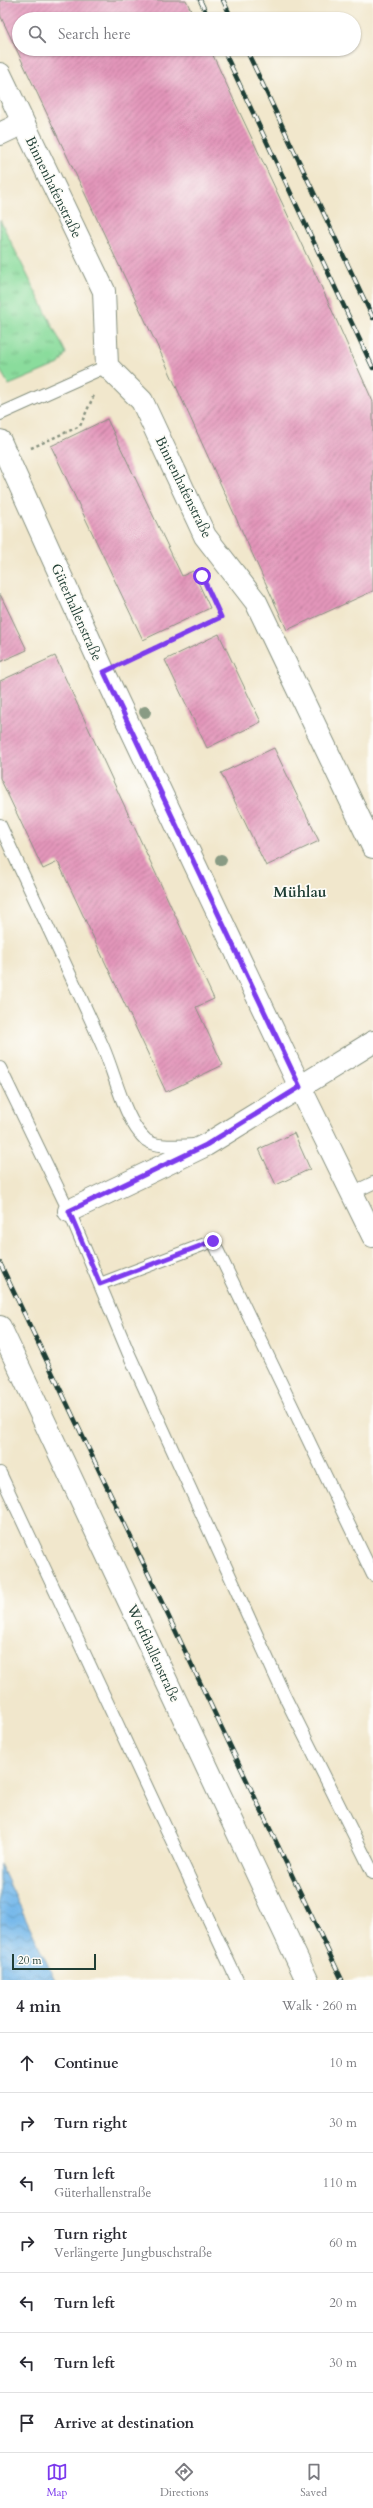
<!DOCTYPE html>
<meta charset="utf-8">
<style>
body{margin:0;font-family:Cardo,serif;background:#f2f2f3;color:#2b2b33}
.scale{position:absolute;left:12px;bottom:10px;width:84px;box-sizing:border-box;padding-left:4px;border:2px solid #1f3d34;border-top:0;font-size:11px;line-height:14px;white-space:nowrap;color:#1f3d34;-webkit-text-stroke:3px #fdfcf7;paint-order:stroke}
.stop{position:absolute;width:12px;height:12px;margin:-9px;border:3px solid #7c3aed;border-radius:50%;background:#fff}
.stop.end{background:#7c3aed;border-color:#fff;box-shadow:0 1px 4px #0008}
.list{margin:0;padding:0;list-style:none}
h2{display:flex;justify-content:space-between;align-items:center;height:52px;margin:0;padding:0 16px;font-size:17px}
h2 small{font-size:13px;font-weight:400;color:#7c7c81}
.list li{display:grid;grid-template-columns:26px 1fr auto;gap:12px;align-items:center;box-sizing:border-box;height:60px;padding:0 16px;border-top:1px solid #e1e1e2}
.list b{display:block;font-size:15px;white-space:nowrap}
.list p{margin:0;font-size:13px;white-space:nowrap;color:#7c7c81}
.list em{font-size:13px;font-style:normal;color:#7c7c81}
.icon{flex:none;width:22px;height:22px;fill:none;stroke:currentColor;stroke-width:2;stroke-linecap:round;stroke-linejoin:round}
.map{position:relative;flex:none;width:373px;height:1980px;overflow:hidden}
.search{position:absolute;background:#fff;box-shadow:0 1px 3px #0004;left:12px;right:12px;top:12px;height:44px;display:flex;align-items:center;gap:10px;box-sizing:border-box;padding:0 14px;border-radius:22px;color:#7c7c81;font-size:15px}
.sheet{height:472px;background:#fff}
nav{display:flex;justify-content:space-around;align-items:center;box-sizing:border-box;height:56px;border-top:1px solid #e1e1e2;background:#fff;font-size:11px;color:#7c7c81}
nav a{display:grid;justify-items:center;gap:2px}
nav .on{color:#7c3aed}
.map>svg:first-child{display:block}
.grass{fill:url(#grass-tufts);stroke:#548c68}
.water{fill:url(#water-waves);stroke:#4a7a8f}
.building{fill:url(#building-hatch)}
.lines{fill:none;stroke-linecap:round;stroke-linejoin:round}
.lane-casing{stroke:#889280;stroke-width:14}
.street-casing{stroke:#889280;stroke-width:24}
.path{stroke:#889280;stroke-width:2.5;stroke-dasharray:3 3;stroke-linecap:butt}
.lane{stroke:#fff;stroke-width:12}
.street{stroke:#fff;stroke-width:22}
.rail-casing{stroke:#1f3d34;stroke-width:4.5}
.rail{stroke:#fdfcf7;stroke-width:3;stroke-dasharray:9;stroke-linecap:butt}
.tree{fill:#899b84}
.route{stroke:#7c3aed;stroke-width:5}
.labels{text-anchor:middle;stroke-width:3.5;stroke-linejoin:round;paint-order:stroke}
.street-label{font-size:14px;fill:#1f3d34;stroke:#fdfcf7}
.neighbourhood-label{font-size:15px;font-weight:bold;fill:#1f3d34;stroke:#fdfcf7}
</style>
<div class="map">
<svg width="373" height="1980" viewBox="0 0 373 1980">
<defs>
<pattern id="grass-tufts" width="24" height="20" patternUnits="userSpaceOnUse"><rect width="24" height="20" fill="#8adc9c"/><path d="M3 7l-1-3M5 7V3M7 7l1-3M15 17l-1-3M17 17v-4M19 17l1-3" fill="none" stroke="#70b480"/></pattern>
<pattern id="water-waves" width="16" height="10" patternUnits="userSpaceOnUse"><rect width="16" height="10" fill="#74b8ea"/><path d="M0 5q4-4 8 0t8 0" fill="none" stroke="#5f97be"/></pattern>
<pattern id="building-hatch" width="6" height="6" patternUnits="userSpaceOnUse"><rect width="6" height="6" fill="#e395ba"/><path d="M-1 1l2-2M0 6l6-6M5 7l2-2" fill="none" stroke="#b77b98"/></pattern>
</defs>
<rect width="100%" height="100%" fill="#fdfcf7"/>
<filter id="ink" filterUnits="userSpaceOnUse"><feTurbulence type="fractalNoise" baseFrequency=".025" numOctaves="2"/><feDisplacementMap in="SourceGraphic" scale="8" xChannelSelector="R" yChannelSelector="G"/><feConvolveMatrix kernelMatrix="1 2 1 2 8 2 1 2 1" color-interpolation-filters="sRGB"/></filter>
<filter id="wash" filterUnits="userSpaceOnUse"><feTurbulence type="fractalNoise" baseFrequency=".012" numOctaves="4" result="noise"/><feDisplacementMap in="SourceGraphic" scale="16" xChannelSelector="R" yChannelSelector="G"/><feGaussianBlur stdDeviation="0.9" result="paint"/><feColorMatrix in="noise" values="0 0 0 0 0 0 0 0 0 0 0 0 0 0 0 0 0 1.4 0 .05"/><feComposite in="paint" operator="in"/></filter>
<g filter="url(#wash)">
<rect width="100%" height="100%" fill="#f1e7cc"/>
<path class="grass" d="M0,220L66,353L59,364L9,385L0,370Z"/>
<path class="water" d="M0,1864L55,1980H0Z"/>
<g id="blocks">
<path class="building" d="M0,0H186L195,19H19V49H210L321,286L373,402V591L287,630L164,360L0,15Z
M107,419L182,576L193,571L210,608L143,640L51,446Z
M0,594L27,650L0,662Z
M219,634L261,722L207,748L165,660Z
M55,656L214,999L196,1007L223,1065L166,1092L58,862L43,869L0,778V681Z
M274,748L319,841L266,866L221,773Z
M294,1133L310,1169L276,1185L259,1149Z"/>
</g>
</g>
<g filter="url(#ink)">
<use href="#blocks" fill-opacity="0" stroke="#889280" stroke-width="1"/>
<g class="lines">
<g class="lane-casing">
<path id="lane" d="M0,414L107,366
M0,825C34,899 70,972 103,1047C115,1074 124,1120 146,1140C158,1149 182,1145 197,1145
M0,1068L69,1211L128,1352L285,1697L373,1873
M352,1193L373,1183
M100,1284L213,1241L373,1575
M0,1473L237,1980"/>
</g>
<g class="street-casing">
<path id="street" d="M0,74L104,291L107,366L142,401L205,536L256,602L373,847
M0,134L23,123
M0,441L104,672L300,1087L373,1236
M69,1211L206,1145L373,1042
M0,1327L307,1980"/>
</g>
<path class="path" d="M31,448L80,426L94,395
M126,661L221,617L203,578"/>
<use href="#lane" class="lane"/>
<use href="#street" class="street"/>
<g class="rail-casing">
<path id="rail" d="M200,0L209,19
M223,0L232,19
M223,49L373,368
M246,49L373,318
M0,1263L342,1980"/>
</g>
<use href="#rail" class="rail"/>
</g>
<g class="tree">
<circle cx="145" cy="712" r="6"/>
<circle cx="221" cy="860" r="6"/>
</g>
</g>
<g class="lines" filter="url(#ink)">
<path class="route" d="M202,576L221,617L104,672L300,1087L206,1145L69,1211L100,1284L213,1241"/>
</g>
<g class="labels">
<g class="street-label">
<text transform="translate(54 187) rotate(64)" y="5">Binnenhafenstraße</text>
<text transform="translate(184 487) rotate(64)" y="5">Binnenhafenstraße</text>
<text transform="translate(77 612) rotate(66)" y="5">Güterhallenstraße</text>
<text transform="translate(154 1653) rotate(65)" y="5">Werfthallenstraße</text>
</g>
<g class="neighbourhood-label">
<text x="300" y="897">Mühlau</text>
</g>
</g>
</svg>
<div class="scale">20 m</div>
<div class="stop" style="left:202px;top:576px"></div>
<div class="stop end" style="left:213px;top:1241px"></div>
<div class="search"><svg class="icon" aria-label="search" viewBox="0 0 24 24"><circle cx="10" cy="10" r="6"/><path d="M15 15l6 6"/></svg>Search here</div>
</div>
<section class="sheet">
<h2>4 min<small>Walk · 260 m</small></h2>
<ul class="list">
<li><svg class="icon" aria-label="ahead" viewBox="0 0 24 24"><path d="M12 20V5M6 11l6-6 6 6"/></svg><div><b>Continue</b></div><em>10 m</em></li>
<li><svg class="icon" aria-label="right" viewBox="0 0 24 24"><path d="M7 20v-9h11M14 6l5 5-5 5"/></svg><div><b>Turn right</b></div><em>30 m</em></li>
<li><svg class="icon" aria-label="left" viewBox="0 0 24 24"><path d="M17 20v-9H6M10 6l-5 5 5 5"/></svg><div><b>Turn left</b><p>Güterhallenstraße</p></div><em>110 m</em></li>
<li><svg class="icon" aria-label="right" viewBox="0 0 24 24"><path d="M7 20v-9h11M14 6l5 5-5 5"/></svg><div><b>Turn right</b><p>Verlängerte Jungbuschstraße</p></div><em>60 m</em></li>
<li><svg class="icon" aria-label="left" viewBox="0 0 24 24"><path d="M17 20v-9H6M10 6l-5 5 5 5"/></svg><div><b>Turn left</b></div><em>20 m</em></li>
<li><svg class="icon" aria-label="left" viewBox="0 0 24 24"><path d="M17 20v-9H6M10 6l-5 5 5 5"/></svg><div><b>Turn left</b></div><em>30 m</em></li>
<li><svg class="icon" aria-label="arrive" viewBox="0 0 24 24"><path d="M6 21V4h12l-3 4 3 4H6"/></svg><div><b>Arrive at destination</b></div></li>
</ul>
</section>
<nav>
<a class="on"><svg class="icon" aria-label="map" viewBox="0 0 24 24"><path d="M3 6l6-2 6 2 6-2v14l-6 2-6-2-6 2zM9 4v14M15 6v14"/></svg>Map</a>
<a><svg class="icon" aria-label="directions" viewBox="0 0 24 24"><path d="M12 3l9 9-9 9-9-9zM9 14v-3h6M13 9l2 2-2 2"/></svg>Directions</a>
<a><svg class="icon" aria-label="saved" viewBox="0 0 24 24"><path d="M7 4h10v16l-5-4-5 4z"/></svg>Saved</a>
</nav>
